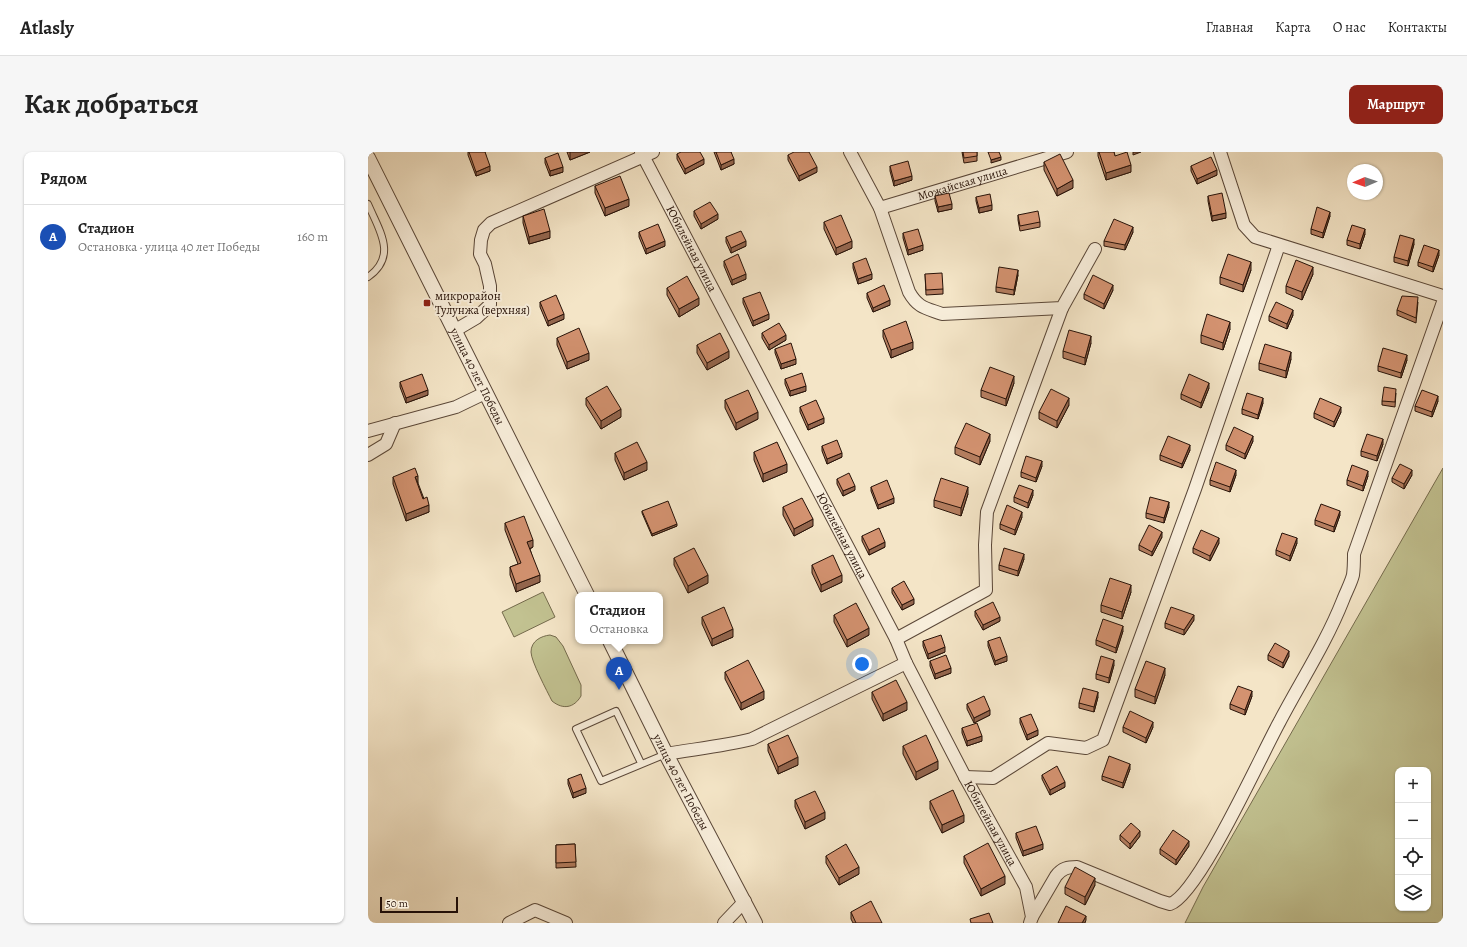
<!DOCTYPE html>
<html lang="ru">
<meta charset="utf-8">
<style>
body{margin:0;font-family:Alegreya,serif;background:#f6f6f6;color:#222}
.controls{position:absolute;right:12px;bottom:12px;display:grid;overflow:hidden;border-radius:8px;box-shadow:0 1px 3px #0004}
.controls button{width:36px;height:36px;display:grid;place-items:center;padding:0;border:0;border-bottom:1px solid #e0e0e0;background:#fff;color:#222;font:20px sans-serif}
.compass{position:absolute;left:979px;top:12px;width:36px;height:36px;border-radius:50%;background:#fff;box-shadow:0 1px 3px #0004;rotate:268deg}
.scale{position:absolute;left:12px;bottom:10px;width:78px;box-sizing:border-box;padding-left:4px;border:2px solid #271208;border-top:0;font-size:11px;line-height:14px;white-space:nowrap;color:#271208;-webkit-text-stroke:3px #f8eedb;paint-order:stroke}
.you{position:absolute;left:494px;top:512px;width:14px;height:14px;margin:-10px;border:3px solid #fff;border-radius:50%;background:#1a73e8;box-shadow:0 0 0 6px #1a73e833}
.badge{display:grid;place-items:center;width:26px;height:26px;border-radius:50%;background:#8f2418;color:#fff;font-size:13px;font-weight:700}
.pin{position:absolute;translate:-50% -33px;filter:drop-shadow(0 1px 2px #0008)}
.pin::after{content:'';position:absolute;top:21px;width:14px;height:12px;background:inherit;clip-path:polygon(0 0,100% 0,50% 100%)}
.popup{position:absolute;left:207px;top:440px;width:88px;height:52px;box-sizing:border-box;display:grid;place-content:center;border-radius:8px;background:#fff;filter:drop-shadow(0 1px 3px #0005);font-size:13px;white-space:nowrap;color:#767676}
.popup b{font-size:15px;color:#222}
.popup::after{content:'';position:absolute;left:50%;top:100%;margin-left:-8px;border:8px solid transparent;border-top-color:#fff}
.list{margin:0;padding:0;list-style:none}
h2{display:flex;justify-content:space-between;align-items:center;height:52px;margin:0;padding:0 16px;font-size:17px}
h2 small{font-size:13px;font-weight:400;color:#767676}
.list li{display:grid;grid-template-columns:26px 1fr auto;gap:12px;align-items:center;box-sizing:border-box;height:64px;padding:0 16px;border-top:1px solid #e0e0e0}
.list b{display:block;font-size:15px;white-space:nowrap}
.list p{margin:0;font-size:13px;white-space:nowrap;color:#767676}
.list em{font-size:13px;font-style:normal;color:#767676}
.icon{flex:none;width:22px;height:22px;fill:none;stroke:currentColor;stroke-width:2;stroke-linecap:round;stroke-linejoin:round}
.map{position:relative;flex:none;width:1075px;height:771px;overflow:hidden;border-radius:8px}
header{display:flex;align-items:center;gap:24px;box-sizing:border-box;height:56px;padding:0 20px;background:#fff;border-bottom:1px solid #e0e0e0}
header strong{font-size:19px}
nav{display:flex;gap:22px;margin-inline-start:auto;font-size:14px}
.intro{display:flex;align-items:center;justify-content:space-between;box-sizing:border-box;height:96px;padding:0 24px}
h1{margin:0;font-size:28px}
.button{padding:10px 18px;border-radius:8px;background:#8f2418;color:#fff;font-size:14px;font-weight:700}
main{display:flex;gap:24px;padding:0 24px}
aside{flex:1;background:#fff;border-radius:8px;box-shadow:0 1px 3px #0004}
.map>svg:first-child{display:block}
.green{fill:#c2c291;stroke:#746a4c;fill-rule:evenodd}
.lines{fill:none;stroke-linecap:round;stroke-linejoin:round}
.service-casing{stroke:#5a4738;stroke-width:8}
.minor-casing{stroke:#5a4738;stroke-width:14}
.tertiary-casing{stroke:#5a4738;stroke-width:16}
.service{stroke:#f8eedb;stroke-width:6}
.minor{stroke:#f8eedb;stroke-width:12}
.tertiary{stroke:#f8eedb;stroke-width:14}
.wall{fill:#b57e60;stroke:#271208}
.shaded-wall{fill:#94664e;stroke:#271208}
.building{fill:#d39270;stroke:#271208}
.poi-dot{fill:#8f2418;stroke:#f8eedb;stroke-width:1.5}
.labels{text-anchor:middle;stroke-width:4;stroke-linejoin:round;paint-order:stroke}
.street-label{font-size:12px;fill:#271208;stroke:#f8eedb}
.poi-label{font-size:12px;fill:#271208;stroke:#f8eedb;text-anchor:start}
</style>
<header>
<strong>Atlasly</strong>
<nav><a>Главная</a><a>Карта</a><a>О нас</a><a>Контакты</a></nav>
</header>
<div class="intro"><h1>Как добраться</h1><a class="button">Маршрут</a></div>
<main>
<aside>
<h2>Рядом<small></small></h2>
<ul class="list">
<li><span class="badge" style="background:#1a4fb4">A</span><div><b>Стадион</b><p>Остановка · улица 40 лет Победы</p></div><em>160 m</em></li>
</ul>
</aside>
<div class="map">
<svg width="1075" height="771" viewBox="0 0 1075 771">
<rect width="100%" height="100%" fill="#f4e5c7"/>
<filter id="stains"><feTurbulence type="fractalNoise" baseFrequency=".005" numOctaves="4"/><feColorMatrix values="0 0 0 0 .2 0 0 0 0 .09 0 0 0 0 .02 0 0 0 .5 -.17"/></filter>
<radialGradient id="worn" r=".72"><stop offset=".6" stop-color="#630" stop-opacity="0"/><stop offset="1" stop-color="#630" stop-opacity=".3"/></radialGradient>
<path class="green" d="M1075,316V771H817L835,735ZM1030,618H1060V756H1030Z
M175,440L187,465L146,485L134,460Z
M182,483L188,485L195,494L213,533V544C206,556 195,558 184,549C179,539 163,509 163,500C163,489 173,484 182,483Z"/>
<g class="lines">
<g class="service-casing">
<path id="service" d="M0,52C11,78 30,104 0,125
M273,611L248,559L208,577L233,629L298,602"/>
</g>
<g class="minor-casing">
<g id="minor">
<path id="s1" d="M273,0L528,487L538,511L597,625L658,735L664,765L662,771"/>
<path d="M482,0L512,56L541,140C550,156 558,156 574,162L694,156L727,97"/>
<path d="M852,0L876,73L887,85L1075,144"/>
<path id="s2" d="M512,56L699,0"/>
<path d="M86,179L108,166L122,153V134L117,112L112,102L113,88L116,78L123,71L285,0"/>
<path d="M0,279L88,255L117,241"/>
<path d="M0,303L18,292L27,271"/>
<path d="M528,487L618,438L617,393L619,360L694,156"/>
<path d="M298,602C327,597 356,594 384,587L538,511"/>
<path d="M597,625L625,626L680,591L718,596L735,588L827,337L911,93"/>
<path d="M664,765L688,724C694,716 700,715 709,715L792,749L802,752C831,742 894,601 912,569C933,529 958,491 975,448C978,440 983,431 985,423C986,416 986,409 986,402L1075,150"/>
<path d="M141,771L167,758L198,771"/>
<path d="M356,771L377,749"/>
</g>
</g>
<g class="tertiary-casing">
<g id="tertiary">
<path id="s3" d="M0,6L219,443"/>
<path id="s4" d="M242,489L298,602L387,771"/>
</g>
</g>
<use href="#service" class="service"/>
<use href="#minor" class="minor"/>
<use href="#tertiary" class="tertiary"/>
</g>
<path class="wall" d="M100,0H117L122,19L108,24L100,3Z
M199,0H222L202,8Z
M346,0H363L366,12L353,18Z
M594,0H609V9L596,11Z
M730,0H746L747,4L763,20L738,28L730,4Z
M309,2L336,12L317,22L309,7Z
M420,3L449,20L431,29L420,8Z
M177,6L195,20L182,24L177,11Z
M676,10L705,36L689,44L676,18Z
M522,14L544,28L526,34L522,19Z
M823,14L849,23L829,32L823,19Z
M227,34L261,54L237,64L227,41Z
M567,44L584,57L570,60L567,49Z
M840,44L858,66L844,69L840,49Z
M608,45L624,58L611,61L608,49Z
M326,59L350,67L333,77L326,64Z
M650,63L672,70V75L652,79L650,68Z
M155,64L182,86L161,92L155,71Z
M962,64L955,86L943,82V77Z
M456,70L484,96L468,103L456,77Z
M271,80L297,94L278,102L271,85Z
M765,80L757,98L736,94V89Z
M535,81L555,98L540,103L535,86Z
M997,82L992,97L979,93V88Z
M358,85L378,94L363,101L358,90Z
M1046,92L1040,114L1026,110V105Z
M1071,103L1065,120L1050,114V110Z
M356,109L378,127L364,133L356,114Z
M485,111L504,127L490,132L485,116Z
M883,118L875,140L852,132V125Z
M557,122L575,137V142L558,143Z
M945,122L934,148L918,141V134Z
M650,123L646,143L628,140V135Z
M299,136L331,153L311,165L299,143Z
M745,138L736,157L716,147V142Z
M499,141L522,153L505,160L499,146Z
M375,146L401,167L385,174L375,151Z
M172,150L196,167L180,174L172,155Z
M1050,150L1048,171L1029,163V158Z
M925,163L919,177L901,169V164Z
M862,177L855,198L833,191V183Z
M515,178L545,197L523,206L515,185Z
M394,181L418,188L401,198L394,186Z
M189,186L221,208L199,217L189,193Z
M723,191L717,213L695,206V199Z
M329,193L361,206L339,218L329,201Z
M407,197L428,212L413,217L407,201Z
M923,207L918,226L891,218V211Z
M1039,208L1033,226L1010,219V214Z
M417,227L438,239L422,244L417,232Z
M32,230L60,243L38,251L32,235Z
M646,231L638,254L613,245V238Z
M841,236L833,256L813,247V242Z
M1028,241L1027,255L1014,253V249Z
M218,246L253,265L233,277L218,253Z
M357,248L390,267L368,278L357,256Z
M1070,249L1064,265L1047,259V254Z
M895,251L890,267L874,262V257Z
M701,253L689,276L671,267V260Z
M432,255L456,271L440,278L432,260Z
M973,260L966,275L946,266V261Z
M622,289L612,313L587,302V295Z
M885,289L877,307L858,298V293Z
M1015,292L1009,309L993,304V299Z
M454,294L474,305L459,312L454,299Z
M822,298L814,316L792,308V303Z
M386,300L419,320L395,330L386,308Z
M247,301L279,318L256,328L247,308Z
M674,314L668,330L653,325V320Z
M868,323L862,340L842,333V328Z
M1044,323L1036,337L1024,330V326Z
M1000,324L995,339L979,333V328Z
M25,325L50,331L61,360L38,369L25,332Z
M469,327L487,338L475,344L469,332Z
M503,335L526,351L510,357L503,339Z
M600,342L593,364L566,355V348Z
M665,343L660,356L646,350V345Z
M415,355L445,374L426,384L415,363Z
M801,355L796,371L778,366V361Z
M274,359L309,374L284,384L274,361Z
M972,363L966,380L947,373V368Z
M654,365L647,383L632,377V372Z
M137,371L165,395L162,397L172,430L148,440L142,423V415L150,412L137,378Z
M494,384L517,395L501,403L494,389Z
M794,385L784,404L771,398V393Z
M851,391L842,409L825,401V396Z
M929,391L922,409L908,403V398Z
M306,406L340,431L320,441L306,413Z
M656,407L650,424L631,418V413Z
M444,413L474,430L453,440L444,421Z
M524,436L546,452L534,458L524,441Z
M763,440L754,467L733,460V453Z
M607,459L632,469L615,478L607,464Z
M466,463L501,483L479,495L466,470Z
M334,465L365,485L344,494L334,472Z
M826,468L816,483L797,476V471Z
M755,479L748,501L728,493V488Z
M555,489L577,500L560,507L555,494Z
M620,489L639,509L627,513L620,494Z
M900,503L921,504L915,516L900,508Z
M562,509L583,521L567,527L562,514Z
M746,513L741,531L728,527V522Z
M357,520L396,547L373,558L357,527Z
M797,523L787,552L767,545V537Z
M504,540L539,558L515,569L504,547Z
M884,544L877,563L862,557V552Z
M730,545L726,560L711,556V551Z
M599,552L622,563L606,571L599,557Z
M652,566L670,583L659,588L652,571Z
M755,575H785L778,591L755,580Z
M594,576L614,589L599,594L594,581Z
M400,592L430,613L410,622L400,599Z
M535,594L570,617L548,628L535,602Z
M762,617L755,636L734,628V624Z
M674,623L697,635L682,643L674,627Z
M200,627L218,641L205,646L200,632Z
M427,648L457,667L437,677L427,655Z
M562,649L596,670L574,681L562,657Z
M648,681L675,697L655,704L648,686Z
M752,683L772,684L762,697L752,688Z
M207,692L208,715L188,716V693Z
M821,694L808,713L792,702V697Z
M458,704L491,722L471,733L458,711Z
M596,704L637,732L613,744L596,711Z
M727,733L717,753L697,742V735Z
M483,760L514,771H485L483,767Z"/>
<path class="shaded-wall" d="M202,0H222L202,8Z
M765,0H773L765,3Z
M633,5V8L623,11V8Z
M336,7V12L317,22V17Z
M366,7V12L353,18V13Z
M763,13V20L738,28V21Z
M122,14V19L108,24V20Z
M195,15V20L182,24V19Z
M449,15V20L431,29V24Z
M849,18V23L829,32V27Z
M544,24V28L526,34V29Z
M705,28V36L689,44V37Z
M261,47V54L237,64V56Z
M584,52V57L570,60V55Z
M624,53V58L611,61V56Z
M962,60V64L955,86V81Z
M858,61V66L844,69V64Z
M350,62V67L333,77V72Z
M765,75V80L757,98V93Z
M997,77V82L992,97V92Z
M182,79V86L161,92V85Z
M1046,87V92L1040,114V109Z
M297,89V94L278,102V97Z
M378,89V94L363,101V96Z
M484,89V96L468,103V96Z
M555,93V98L540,103V98Z
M1071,98V103L1065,120V115Z
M883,110V118L875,140V133Z
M945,115V122L934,148V140Z
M650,118V123L646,143V138Z
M378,122V127L364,133V128Z
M504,122V127L490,132V127Z
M745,133V138L736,157V152Z
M331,146V153L311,165V157Z
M522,148V153L505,160V156Z
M925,158V163L919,177V172Z
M196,162V167L180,174V169Z
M401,162V167L385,174V169Z
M862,170V177L855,198V191Z
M418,183V188L401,198V193Z
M723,184V191L717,213V206Z
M545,190V197L523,206V198Z
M361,199V206L339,218V211Z
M923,200V207L918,226V219Z
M221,201V208L199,217V210Z
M1039,203V208L1033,226V221Z
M428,207V212L413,217V212Z
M646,224V231L638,254V247Z
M841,231V236L833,256V251Z
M438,234V239L422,244V239Z
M60,238V243L38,251V246Z
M1070,244V249L1064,265V260Z
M701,246V253L689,276V269Z
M895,246V251L890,267V263Z
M973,255V260L966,275V270Z
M253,257V265L233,277V269Z
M390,260V267L368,278V271Z
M456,266V271L440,278V273Z
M622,282V289L612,313V305Z
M885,284V289L877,307V302Z
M1015,287V292L1009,309V304Z
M822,293V298L814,316V312Z
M474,301V305L459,312V307Z
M674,309V314L668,330V326Z
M279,310V318L256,328V321Z
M419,312V320L395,330V322Z
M868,318V323L862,340V335Z
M1044,318V323L1036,337V332Z
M1000,319V324L995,339V334Z
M50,324V331L47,325Z
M487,334V338L475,344V339Z
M600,335V342L593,364V356Z
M665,338V343L660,356V351Z
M526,346V351L510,357V353Z
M801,350V355L796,371V366Z
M61,353V360L38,369V362Z
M972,359V363L966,380V375Z
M654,360V365L647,383V378Z
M445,367V374L426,384V377Z
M309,372V374L284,384V382Z
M794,380V385L784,404V400Z
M851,386V391L842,409V404Z
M929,386V391L922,409V404Z
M165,388V395L159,398V390Z
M517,390V395L501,403V398Z
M656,402V407L650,424V419Z
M172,423V430L148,440V432Z
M340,423V431L320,441V434Z
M474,423V430L453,440V433Z
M763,433V440L754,467V460Z
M546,447V452L534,458V453Z
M826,463V468L816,483V478Z
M632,465V469L615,478V473Z
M755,474V479L748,501V496Z
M501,476V483L479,495V488Z
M365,477V485L344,494V487Z
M577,495V500L560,507V502Z
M921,499V504L915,516V511Z
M639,504V509L627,513V509Z
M746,508V513L741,531V526Z
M583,516V521L567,527V522Z
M797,516V523L787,552V545Z
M396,539V547L373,558V551Z
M884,539V544L877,563V558Z
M730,540V545L726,560V555Z
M539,550V558L515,569V562Z
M622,558V563L606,571V566Z
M785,570V575L778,591V586Z
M670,578V583L659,588V583Z
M614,584V589L599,594V589Z
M430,605V613L410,622V615Z
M570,609V617L548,628V620Z
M762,612V617L755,636V631Z
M697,630V635L682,643V638Z
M218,636V641L205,646V641Z
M457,660V667L437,677V670Z
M596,663V670L574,681V673Z
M772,679V684L762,697V692Z
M821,689V694L808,713V708Z
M675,692V697L655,704V699Z
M491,715V722L471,733V726Z
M637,724V732L613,744V737Z
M727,726V733L717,753V745Z
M718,764V768L717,771H714Z"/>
<path class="building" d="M101,0H117L122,14L108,20Z
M313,0H332L336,7L317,17L309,2Z
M348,0H363L366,7L353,13Z
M426,0H441L449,15L431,24L420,3Z
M595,0H609V4L596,6Z
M620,0H631L633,5L623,8Z
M731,0H746L747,4L759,0L763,13L738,21Z
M190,1L195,15L182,19L177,6Z
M692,2L705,28L689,37L676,10Z
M843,5L849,18L829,27L823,14Z
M540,9L544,24L526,29L522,14Z
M252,24L261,47L237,56L227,34Z
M581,41L584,52L570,55L567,44Z
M854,41L858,61L844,64L840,44Z
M622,42L624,53L611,56L608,45Z
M342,50L350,62L333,72L326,59Z
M949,55L962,60L955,81L943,77Z
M176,57L182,79L161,85L155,64Z
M670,59L672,70L652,74L650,63Z
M473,63L484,89L468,96L456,70Z
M746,67L765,75L757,93L736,89Z
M290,72L297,89L278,97L271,80Z
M984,73L997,77L992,92L979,88Z
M550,77L555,93L540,98L535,81Z
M373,79L378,89L363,96L358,85Z
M1032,83L1046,87L1040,109L1026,105Z
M1056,93L1071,98L1065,115L1050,110Z
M370,102L378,122L364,128L356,109Z
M860,102L883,110L875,133L852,125Z
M498,106L504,122L490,127L485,111Z
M928,108L945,115L934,140L918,134Z
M631,115L650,118L646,138L628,135Z
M574,121L575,137L558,138L557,122Z
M725,123L745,133L736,152L716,142Z
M319,124L331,146L311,157L299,136Z
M516,133L522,148L505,156L499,141Z
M392,140L401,162L385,169L375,146Z
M188,143L196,162L180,169L172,150Z
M1034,144L1050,145L1048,166L1029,158Z
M908,150L925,158L919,172L901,164Z
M839,162L862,170L855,191L833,183Z
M538,169L545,190L523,198L515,178Z
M411,171L418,183L401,193L394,181Z
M211,176L221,201L199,210L189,186Z
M701,178L723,184L717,206L695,199Z
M352,181L361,199L339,211L329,193Z
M423,191L428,207L413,212L407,197Z
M897,192L923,200L918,219L891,211Z
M1015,196L1039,203L1033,221L1010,214Z
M622,215L646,224L638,247L613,238Z
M434,221L438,234L422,239L417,227Z
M54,222L60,238L38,246L32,230Z
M821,222L841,231L833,251L813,242Z
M239,234L253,257L233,269L218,246Z
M1016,235L1028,237L1027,250L1014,249Z
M683,237L701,246L689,269L671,260Z
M380,238L390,260L368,271L357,248Z
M1054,238L1070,244L1064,260L1047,254Z
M879,241L895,246L890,263L874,257Z
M952,246L973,255L966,270L946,261Z
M448,248L456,266L440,273L432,255Z
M598,271L622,282L612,305L587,295Z
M866,275L885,284L877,302L858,293Z
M999,282L1015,287L1009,304L993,299Z
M800,284L822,293L814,312L792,303Z
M469,288L474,301L459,307L454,294Z
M269,290L279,310L256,321L247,301Z
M409,290L419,312L395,322L386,300Z
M658,304L674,309L668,326L653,320Z
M848,310L868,318L862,335L842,328Z
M1032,312L1044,318L1036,332L1024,326Z
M984,313L1000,319L995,334L979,328Z
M47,316L50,324L47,325L55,347L59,345L61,353L38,362L25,325Z
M481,321L487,334L475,339L469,327Z
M573,326L600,335L593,356L566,348Z
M519,328L526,346L510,353L503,335Z
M651,333L665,338L660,351L646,345Z
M782,345L801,350L796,366L778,361Z
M434,346L445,367L426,377L415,355Z
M300,349L309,372L284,382L274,359Z
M953,352L972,359L966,375L947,368Z
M639,353L654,360L647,378L632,372Z
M156,364L165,388L159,390L172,423L148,432L142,415L153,411L137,371Z
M781,373L794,380L784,400L771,393Z
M511,376L517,390L501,398L494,384Z
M833,378L851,386L842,404L825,396Z
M914,381L929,386L922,404L908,398Z
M326,396L340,423L320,434L306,406Z
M636,396L656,402L650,419L631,413Z
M465,403L474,423L453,433L444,413Z
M742,426L763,433L754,460L733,453Z
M536,429L546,447L534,453L524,436Z
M625,450L632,465L615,473L607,459Z
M488,451L501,476L479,488L466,463Z
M356,455L365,477L344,487L334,465Z
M803,455L826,463L816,478L797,471Z
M735,467L755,474L748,496L728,488Z
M573,483L577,495L560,502L555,489Z
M632,485L639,504L627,509L620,489Z
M907,491L921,499L915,511L900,503Z
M578,503L583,516L567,522L562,509Z
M733,504L746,508L741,526L728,522Z
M380,508L396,539L373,551L357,520Z
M778,509L797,516L787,545L767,537Z
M528,528L539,550L515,562L504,540Z
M870,534L884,539L877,558L862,552Z
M715,536L730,540L726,555L711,551Z
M616,544L622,558L606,566L599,552Z
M762,559L785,570L778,586L755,575Z
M663,562L670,578L659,583L652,566Z
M609,571L614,584L599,589L594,576Z
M420,583L430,605L410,615L400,592Z
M558,583L570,609L548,620L535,594Z
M741,604L762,612L755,631L734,624Z
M689,614L697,630L682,638L674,623Z
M213,622L218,636L205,641L200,627Z
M585,638L596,663L574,673L562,649Z
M447,639L457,660L437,670L427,648Z
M763,671L772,679L762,692L752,683Z
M668,674L675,692L655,699L648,681Z
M805,678L821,689L808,708L792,697Z
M620,691L637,724L613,737L596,704Z
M207,692L208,710L188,711V693Z
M478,692L491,715L471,726L458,704Z
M707,715L727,726L717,745L697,735Z
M503,749L514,771H488L483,760Z
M698,754L718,764L714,771H690Z
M621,761L625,771H603L602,767Z"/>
<rect class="poi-dot" x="55" y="147" width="8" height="8" rx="2"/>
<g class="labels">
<g class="street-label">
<text dy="4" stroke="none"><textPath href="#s2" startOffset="86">Можайская улица</textPath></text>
<text dy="4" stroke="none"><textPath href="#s1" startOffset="109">Юбилейная улица</textPath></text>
<text dy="4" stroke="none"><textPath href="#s3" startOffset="244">улица 40 лет Победы</textPath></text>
<text dy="4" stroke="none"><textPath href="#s1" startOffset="433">Юбилейная улица</textPath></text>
<text dy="4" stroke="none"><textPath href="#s4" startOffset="158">улица 40 лет Победы</textPath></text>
<text dy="4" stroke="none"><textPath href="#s1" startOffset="757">Юбилейная улица</textPath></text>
</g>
<g class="poi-label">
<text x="67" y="148">микрорайон<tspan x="67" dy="14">Тулунжа (верхняя)</tspan></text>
</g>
</g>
<rect width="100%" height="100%" filter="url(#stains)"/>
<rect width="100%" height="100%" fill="url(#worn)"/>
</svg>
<div class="controls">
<button>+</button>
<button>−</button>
<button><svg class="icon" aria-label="locate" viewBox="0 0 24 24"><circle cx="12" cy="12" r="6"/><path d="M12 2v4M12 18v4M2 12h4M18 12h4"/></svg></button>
<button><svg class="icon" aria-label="layers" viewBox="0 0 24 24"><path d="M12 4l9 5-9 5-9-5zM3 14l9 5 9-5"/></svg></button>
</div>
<svg class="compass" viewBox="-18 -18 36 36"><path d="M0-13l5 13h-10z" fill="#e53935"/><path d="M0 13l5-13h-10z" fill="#767676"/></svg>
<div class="scale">50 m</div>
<div class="you"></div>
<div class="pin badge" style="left:251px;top:538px;background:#1a4fb4">A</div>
<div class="popup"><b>Стадион</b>Остановка</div>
</div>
</main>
